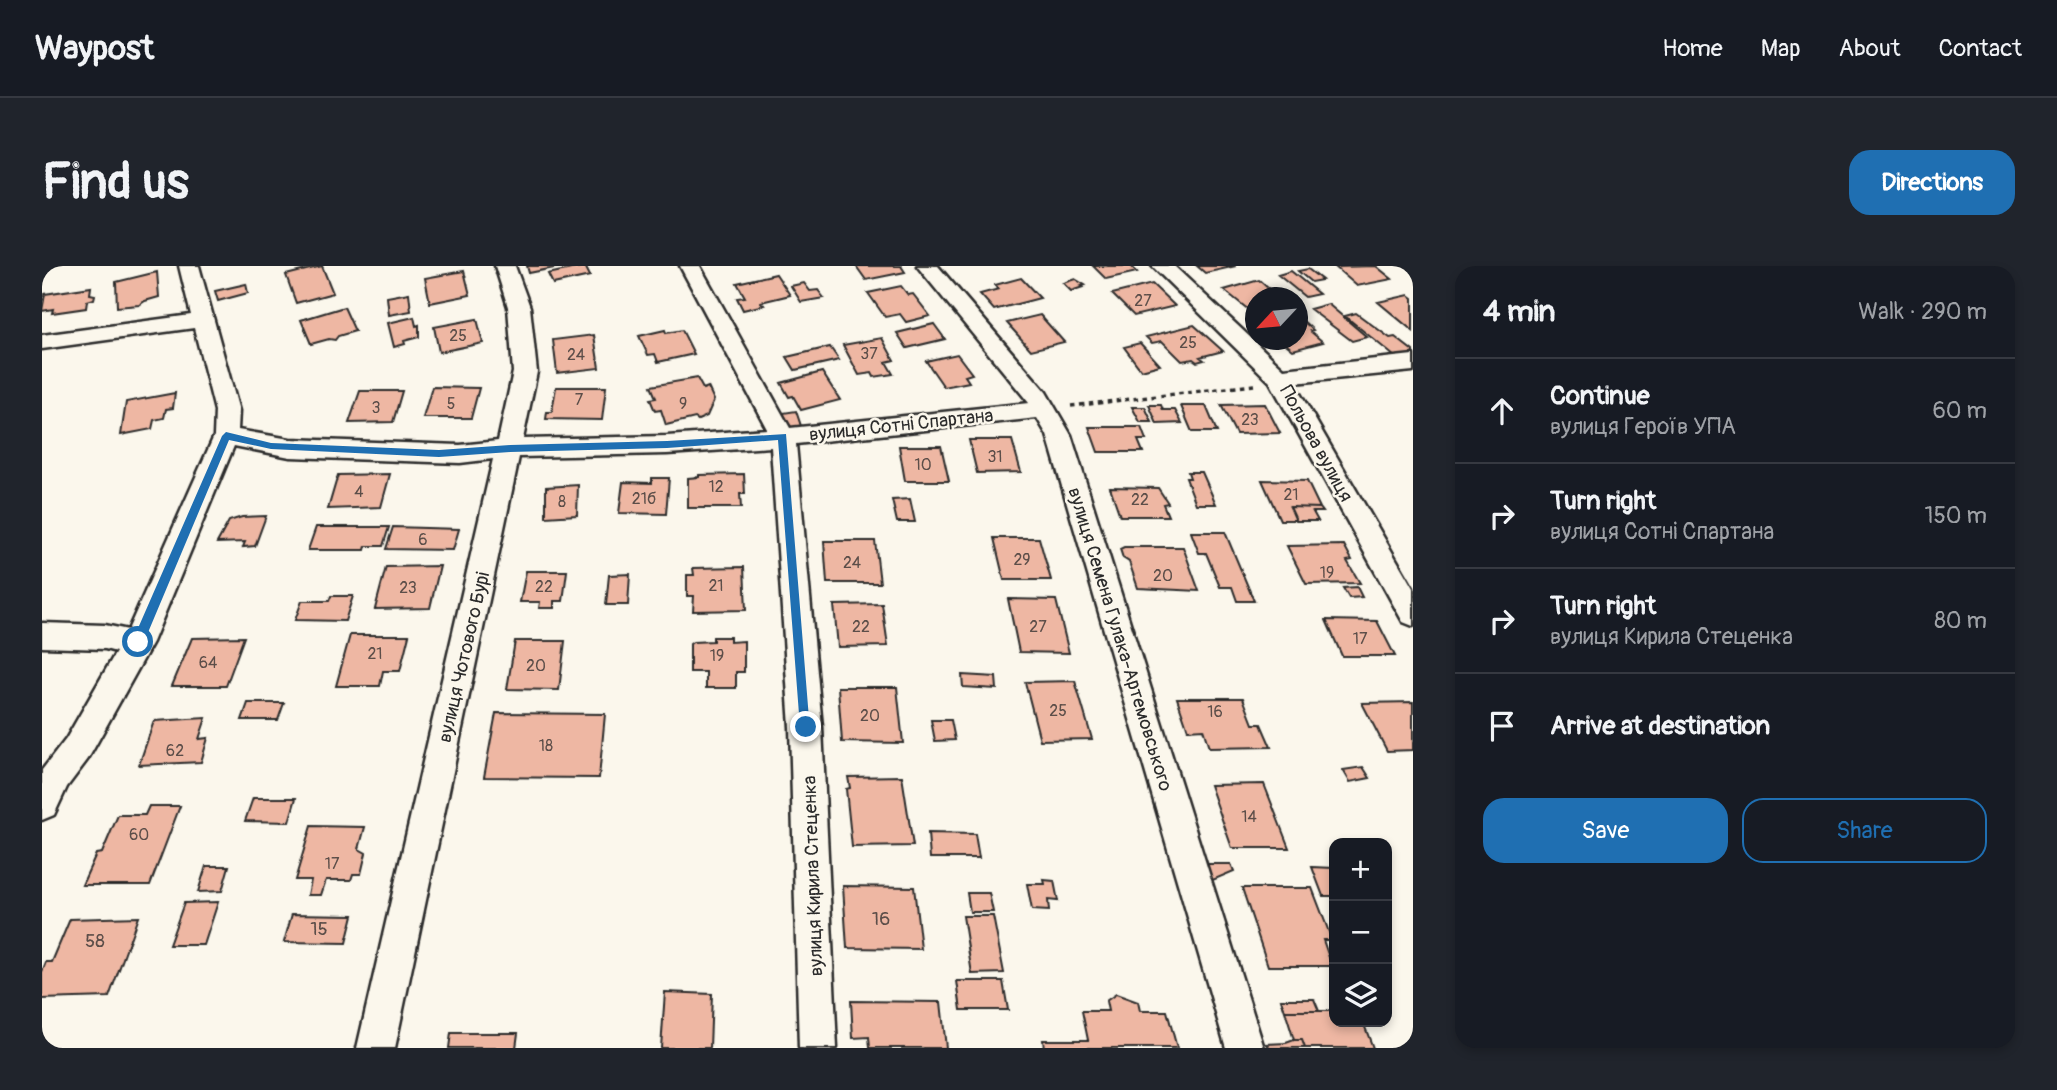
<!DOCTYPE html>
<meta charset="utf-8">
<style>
body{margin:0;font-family:Pangolin,sans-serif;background:#20242c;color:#f1f3f6}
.controls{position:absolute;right:21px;bottom:21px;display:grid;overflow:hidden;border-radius:14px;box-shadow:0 4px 10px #0003}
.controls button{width:63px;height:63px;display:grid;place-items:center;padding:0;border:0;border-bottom:2px solid #363941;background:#171b24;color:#f1f3f6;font:35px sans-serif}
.compass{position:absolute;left:1203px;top:21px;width:63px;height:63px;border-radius:50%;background:#171b24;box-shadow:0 4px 10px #0003;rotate:244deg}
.stop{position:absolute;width:21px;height:21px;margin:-16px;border:5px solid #1f6fb2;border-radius:50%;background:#fff}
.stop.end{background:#1f6fb2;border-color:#fff;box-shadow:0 2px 7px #0008}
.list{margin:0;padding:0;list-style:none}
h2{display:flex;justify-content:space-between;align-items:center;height:91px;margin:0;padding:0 28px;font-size:30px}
h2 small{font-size:23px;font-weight:400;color:#9ea1a6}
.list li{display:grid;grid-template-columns:46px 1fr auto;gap:21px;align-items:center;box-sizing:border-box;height:105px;padding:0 28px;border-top:2px solid #363941}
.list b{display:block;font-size:26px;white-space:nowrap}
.list p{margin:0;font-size:23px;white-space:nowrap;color:#9ea1a6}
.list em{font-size:23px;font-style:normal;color:#9ea1a6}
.actions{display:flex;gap:14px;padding:21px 28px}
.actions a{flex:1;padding:16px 0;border:2px solid #1f6fb2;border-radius:21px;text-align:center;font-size:24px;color:#1f6fb2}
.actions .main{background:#1f6fb2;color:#fff}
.icon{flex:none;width:38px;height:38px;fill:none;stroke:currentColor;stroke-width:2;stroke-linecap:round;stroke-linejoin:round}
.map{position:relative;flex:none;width:1371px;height:782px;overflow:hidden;border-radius:21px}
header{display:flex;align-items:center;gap:42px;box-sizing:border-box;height:98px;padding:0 35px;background:#171b24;border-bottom:2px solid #363941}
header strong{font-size:33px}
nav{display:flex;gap:38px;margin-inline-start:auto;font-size:24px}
.intro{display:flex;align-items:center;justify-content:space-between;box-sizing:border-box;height:168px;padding:0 42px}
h1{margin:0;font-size:49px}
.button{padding:18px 32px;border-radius:21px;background:#1f6fb2;color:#fff;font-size:24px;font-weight:700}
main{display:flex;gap:42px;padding:0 42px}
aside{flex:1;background:#171b24;border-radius:21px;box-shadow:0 4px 10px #0003}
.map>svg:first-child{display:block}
.building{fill:#eeb7a3;stroke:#2b2b2b;stroke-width:2}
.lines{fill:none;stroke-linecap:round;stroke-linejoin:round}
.minor-casing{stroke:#2b2b2b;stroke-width:5}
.path{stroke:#2b2b2b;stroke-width:3.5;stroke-dasharray:4.5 4.5;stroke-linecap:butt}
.minor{fill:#fbf7ec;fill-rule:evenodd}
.route{fill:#1f6fb2}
.labels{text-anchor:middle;stroke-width:5;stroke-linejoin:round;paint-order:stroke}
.number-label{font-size:16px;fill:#5c4e49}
.street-label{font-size:19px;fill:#2b2b2b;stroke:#fbf7ec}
.near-number-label{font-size:19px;fill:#5c4e49}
</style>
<header>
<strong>Waypost</strong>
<nav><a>Home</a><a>Map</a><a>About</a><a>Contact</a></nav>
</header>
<div class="intro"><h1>Find us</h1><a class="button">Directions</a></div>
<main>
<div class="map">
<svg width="1371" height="782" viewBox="0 0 1371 782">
<rect width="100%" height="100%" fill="#fbf7ec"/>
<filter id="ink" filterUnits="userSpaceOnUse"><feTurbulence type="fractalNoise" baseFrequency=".0143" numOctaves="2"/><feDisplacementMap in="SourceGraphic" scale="14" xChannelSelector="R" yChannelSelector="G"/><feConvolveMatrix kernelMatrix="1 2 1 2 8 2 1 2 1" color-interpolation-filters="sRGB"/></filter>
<g filter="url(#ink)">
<path class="building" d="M280,0L291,27L254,37L244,9Z
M485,0H522L487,7Z
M543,0L548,10L511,18L506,8Z
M814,0H859L863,6L824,14Z
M1051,0H1089L1095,6L1064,13Z
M1155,0H1194L1163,7Z
M1334,0L1350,13L1315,20L1293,1Z
M1266,3L1280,14L1269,16L1256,5Z
M422,5L428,29L388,37L383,12Z
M1249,5L1277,28L1263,31L1236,9Z
M115,6L117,31L103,35L97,39L75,41L74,16Z
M734,8L748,29L719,36L722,39L701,44L695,32L703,31L695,17Z
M979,12L998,32L952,44L938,28L957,23L953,19Z
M1033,13L1043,19L1039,20L1041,21L1029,25L1021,17Z
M1217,14L1237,32H1213V44L1208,45L1182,24Z
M762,17L768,25L776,24L782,32L759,36L749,20Z
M204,18L206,27L176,35L173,25Z
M1110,18L1133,40L1092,50L1070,28Z
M859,20L866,29L871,28L888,50L864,56L858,48L843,51L826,27Z
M49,21L48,28L53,29L52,33L45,35L44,42L10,47L11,43L0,45L3,28Z
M367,27L369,45L347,49L345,31Z
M1367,29L1371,32V65L1336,36Z
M1286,38L1325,71L1310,75L1268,43Z
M302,41L313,65L296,70L293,74L287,73L269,78L259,54Z
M1314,47L1348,72L1353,71L1371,85V91L1358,95L1303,50Z
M998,49L1022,76L989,84L965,57Z
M372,51L374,60L377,59V71L362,75L363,78L352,81L346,57Z
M435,53L441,77L397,86L392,61Z
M1259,53L1271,64L1268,65L1281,76L1251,84L1239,74H1255V54Z
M892,58L903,73L865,82L855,67Z
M1152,59L1181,85L1158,91L1162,94L1155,96L1151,93L1140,95L1120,75L1110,77L1104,71Z
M623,64L624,67L640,64L652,88L616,96L613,88L606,89L597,70Z
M552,69L557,102L515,107L511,74Z
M840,72L852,94L844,96L851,108L832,111L830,107L817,109L801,79Z
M1098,77L1118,99L1099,104L1082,81Z
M788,81L797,94L753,104L745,91Z
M915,88L930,108L923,110L927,116L902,121L884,95Z
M780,106L798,134L759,144L751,130L747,131L739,117Z
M655,112L661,123L666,121L672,134L665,150L656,154L653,152L624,159L619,144L613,145L608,133L614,132L609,120Z
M390,121L437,122L429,152H381Z
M514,121H564L560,154L504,153L505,146H510Z
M318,125H360L351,156L307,157Z
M133,127L131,142L124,143L122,152L112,154L110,163L79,169L84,136Z
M1223,138L1238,167L1194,168L1179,139Z
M1107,139H1119L1121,144H1133L1140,157L1115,158Z
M1139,140H1164L1175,166H1150Z
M1090,141H1103L1110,156H1098Z
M754,145L759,160L746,162L741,147Z
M1047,161H1099L1104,174H1096L1101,186H1056Z
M927,174H970L979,206L935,207Z
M857,180H899L907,215H863Z
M1146,206H1160L1174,238H1154L1144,212H1148Z
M348,208L339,241L286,243L296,209Z
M702,208L703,228H698L699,242H646V212L657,211V209Z
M610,212H627L624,248L577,247L581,216L610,217Z
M1220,214L1265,215L1278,242L1248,241L1254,254H1238Z
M536,219L535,249L504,251V221Z
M1068,221L1116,222L1126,237L1121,238L1126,250H1078Z
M868,233L873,256H855L850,234Z
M1248,241L1278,242L1281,246H1271L1276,255H1254Z
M224,250L213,280L201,281L203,276L175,277L187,255L200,251Z
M274,261H347L341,280H324L323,284H266Z
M351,261L417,263L411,284L344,283Z
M1149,266H1183L1212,335H1195L1190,321H1178L1164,287H1157Z
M952,272H997L1009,314H962Z
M782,275H833L838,317H785Z
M1302,279L1310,294L1305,295L1318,317L1264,318L1245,280Z
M1082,281H1141L1157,325L1096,322L1087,296L1081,292L1078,283Z
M398,300L388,342L333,343L344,301Z
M702,301L704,344L651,345L652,330H645V309H652L651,302Z
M484,305H525L521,335H512V342H497L498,336H478Z
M588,308L586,339H564L567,309Z
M1315,321L1320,331L1307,332L1301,322Z
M289,330H311L303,355L253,354L260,335H287Z
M966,333L1014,334L1027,387L977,386Z
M840,338L846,380L796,381L792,339Z
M1284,354L1335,355L1353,390H1300Z
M308,369H367L358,405H341L338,420H294Z
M202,371L184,420H130L150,372Z
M671,371H688V376L702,375V406H694V422H664V406H648V378L651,376L671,375Z
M473,375H523L517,424L465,423Z
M920,409L954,411L955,423L921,421Z
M1033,415L1050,473L998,474L983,416Z
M796,421H855L861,477L800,476Z
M1135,432H1201L1211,458H1219L1229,481L1167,482L1161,463L1146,464Z
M1371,436V484L1345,485L1320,437Z
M206,437H242L236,454H200Z
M454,447L563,448L557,512L442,511Z
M164,452L157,473L166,472L159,496L97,499L112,455Z
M889,454H909L913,474L893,475Z
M1321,501L1328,512L1308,516L1301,504Z
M860,510L871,580L810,581L804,523L808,522L806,511Z
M1222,518L1247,582H1190L1168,519Z
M211,532H254L247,556L203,555Z
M107,540H138L108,619H40L54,588L60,587L76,549H103Z
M269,560L323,561L317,583L324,587L319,608H311L309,614H284L279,629H266L269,614H253Z
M886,567L933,568L937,592H888Z
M1160,598H1189L1192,605L1166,616Z
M164,600H187L180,625L156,626Z
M1270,601L1292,602V630H1281Z
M1002,614L1012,615L1016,635L1006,634L1007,645L990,644L985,618H1003Z
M801,620L872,621L879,683L805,682Z
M1200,622H1270L1290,674H1281L1290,700H1226Z
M925,627H947L951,646H928Z
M176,636L162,679H127L142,637Z
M250,648L311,649L304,677L242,676Z
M921,650H951L962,707L930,708Z
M96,651L67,731L0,733V706L4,696H10L28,653Z
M915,715H961L966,744H919Z
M623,726L670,728L668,782H619Z
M1074,728L1096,736L1098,745H1125L1135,782H1002L1001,774H1046L1040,745H1066L1064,735Z
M1239,733H1272L1277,745H1243Z
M809,735L899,736L904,782H828L827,771L811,772Z
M1243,745H1292V756H1321L1331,782H1263L1260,774H1252Z
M409,767H476L474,782H407Z
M1252,774H1260L1263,782H1227L1225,778L1244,777Z"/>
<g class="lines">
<g class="minor-casing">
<path id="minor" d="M137,0H157L197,145L196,164L248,173L418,179L456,175L471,106L466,41L453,0H473L488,41L495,106L481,173L625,170L725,163L638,0H658L748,162L987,137L875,0H896L1004,126L1029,169L1222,782H1184L1005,169L995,152L754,178L780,461L795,782H757L748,461L729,181L625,188L477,191L353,782H315L451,193L418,197L248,191L192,180L111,376L46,493L25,521L12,549L0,554V504L24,473L74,386L63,383L0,381V357L63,359L86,364L172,170L173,145L152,62L0,83V69L149,49Z
M1110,0H1132L1242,103L1371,89V105L1252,117L1371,322V360L1361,356L1228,116Z"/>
</g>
<path class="path" d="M1029,140L1212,119"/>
<use href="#minor" class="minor"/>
</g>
</g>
<path class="route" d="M184,166L229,177L397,184L468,179L625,175L744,168L768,465L764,467L758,461L736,174L625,182L468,186L397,191L229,183L187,174L102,376L100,379H92L90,376L180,170Z"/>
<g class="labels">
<g class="number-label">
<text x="1101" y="40">27</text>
<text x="416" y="75">25</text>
<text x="1146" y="82">25</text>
<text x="827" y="93">37</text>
<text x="534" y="94">24</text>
<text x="537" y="139">7</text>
<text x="409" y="143">5</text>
<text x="641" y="143">9</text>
<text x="334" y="147">3</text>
<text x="1208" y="159">23</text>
<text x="953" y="196">31</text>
<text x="881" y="204">10</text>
<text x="674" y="226">12</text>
<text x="317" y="231">4</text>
<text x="1249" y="234">21</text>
<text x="602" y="238">21б</text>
<text x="1098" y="239">22</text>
<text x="520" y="241">8</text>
<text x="381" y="279">6</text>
<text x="980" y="299">29</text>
<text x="810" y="302">24</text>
<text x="1285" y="312">19</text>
<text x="1121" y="315">20</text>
<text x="674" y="325">21</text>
<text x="502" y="326">22</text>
<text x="366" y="327">23</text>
<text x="819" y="366">22</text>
<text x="996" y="366">27</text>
<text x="1318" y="378">17</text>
<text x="333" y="393">21</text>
<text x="675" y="395">19</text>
<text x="166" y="402">64</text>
<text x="494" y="405">20</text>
<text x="1016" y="450">25</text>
<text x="1173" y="451">16</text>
<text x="828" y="455">20</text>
<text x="504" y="485">18</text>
<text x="133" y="490">62</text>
<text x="1207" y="556">14</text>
<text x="97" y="574">60</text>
<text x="290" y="603">17</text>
</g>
<g class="street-label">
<text transform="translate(859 158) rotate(-6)" y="7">вулиця Сотні Спартана</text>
<text transform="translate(1275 177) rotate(61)" y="7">Польова вулиця</text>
<text transform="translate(1079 373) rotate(73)" y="7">вулиця Семена Гулака-Артемовського</text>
<text transform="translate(421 391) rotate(-77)" y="7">вулиця Чотового Бурі</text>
<text transform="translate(770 610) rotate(-92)" y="7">вулиця Кирила Стеценка</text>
</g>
<g class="near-number-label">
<text x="839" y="659">16</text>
<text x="277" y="669">15</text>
<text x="53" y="681">58</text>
</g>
</g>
</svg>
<div class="controls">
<button>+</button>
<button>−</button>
<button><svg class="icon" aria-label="layers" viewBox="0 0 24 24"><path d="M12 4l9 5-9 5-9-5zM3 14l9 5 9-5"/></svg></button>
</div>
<svg class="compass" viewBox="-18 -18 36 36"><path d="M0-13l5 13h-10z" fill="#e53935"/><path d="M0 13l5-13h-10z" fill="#9ea1a6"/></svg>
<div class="stop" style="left:96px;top:376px"></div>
<div class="stop end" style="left:764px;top:461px"></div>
</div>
<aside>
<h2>4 min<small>Walk · 290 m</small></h2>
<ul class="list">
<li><svg class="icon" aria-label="ahead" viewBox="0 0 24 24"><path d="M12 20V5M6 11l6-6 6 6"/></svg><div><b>Continue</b><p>вулиця Героїв УПА</p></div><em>60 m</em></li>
<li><svg class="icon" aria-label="right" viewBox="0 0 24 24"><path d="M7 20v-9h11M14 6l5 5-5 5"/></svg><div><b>Turn right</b><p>вулиця Сотні Спартана</p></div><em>150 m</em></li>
<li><svg class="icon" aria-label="right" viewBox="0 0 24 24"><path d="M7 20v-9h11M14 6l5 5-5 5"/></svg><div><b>Turn right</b><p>вулиця Кирила Стеценка</p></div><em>80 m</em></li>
<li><svg class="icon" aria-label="arrive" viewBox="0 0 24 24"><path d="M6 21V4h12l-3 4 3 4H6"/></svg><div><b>Arrive at destination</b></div></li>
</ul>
<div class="actions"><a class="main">Save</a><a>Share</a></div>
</aside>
</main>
